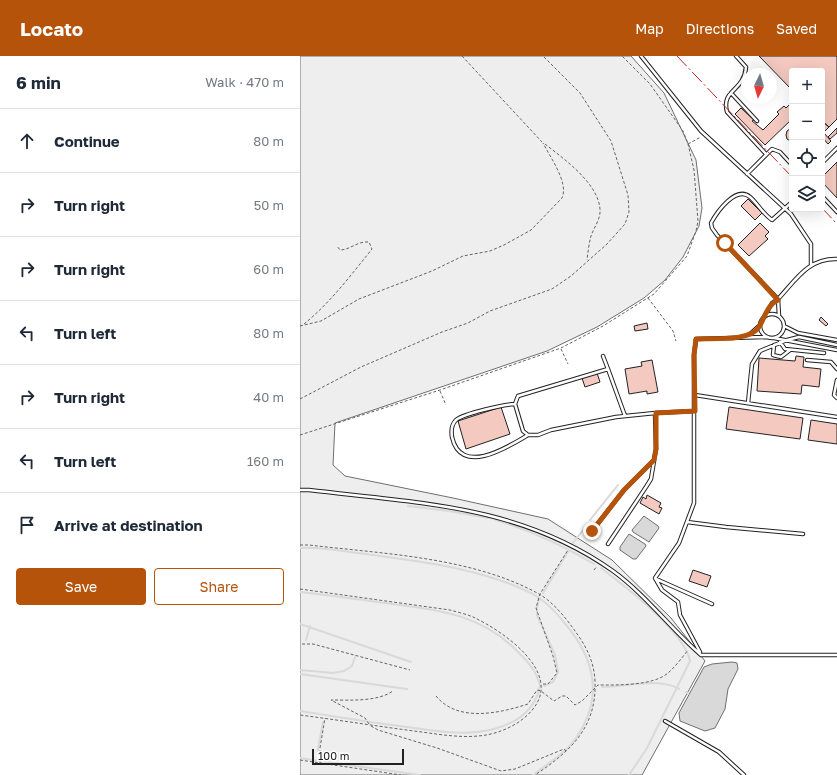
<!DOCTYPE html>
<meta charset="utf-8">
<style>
body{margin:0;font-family:"Golos Text",sans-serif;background:#f6f6f7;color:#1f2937}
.controls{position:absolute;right:12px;top:12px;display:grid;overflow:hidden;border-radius:4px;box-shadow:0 4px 16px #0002}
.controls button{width:36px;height:36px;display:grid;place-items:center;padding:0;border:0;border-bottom:1px solid #e0e1e3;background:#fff;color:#1f2937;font:20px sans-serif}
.compass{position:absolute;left:441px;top:12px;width:36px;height:36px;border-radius:50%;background:#fff;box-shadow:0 4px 16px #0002;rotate:185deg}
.scale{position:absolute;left:12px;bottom:10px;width:92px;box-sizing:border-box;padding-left:4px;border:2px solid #222;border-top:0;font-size:11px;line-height:14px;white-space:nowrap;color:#222;-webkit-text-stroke:3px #fff;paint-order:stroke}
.stop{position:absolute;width:12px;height:12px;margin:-9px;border:3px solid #b45309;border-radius:50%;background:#fff}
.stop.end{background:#b45309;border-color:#fff;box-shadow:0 1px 4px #0008}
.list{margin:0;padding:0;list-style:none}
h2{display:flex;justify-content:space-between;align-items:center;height:52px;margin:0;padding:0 16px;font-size:17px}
h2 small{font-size:13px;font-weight:400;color:#747a83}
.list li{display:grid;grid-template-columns:26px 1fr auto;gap:12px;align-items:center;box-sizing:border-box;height:64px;padding:0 16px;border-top:1px solid #e0e1e3}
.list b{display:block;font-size:15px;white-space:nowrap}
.list em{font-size:13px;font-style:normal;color:#747a83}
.actions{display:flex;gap:8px;padding:12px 16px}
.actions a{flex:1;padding:9px 0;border:1px solid #b45309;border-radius:4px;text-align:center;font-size:14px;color:#b45309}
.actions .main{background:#b45309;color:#fff}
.icon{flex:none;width:22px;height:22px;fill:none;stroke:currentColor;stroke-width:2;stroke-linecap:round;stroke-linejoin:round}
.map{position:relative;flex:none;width:537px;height:719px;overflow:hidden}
header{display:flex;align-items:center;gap:24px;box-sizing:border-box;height:56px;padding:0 20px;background:#b45309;color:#fff}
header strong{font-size:19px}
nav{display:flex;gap:22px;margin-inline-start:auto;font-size:14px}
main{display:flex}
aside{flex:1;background:#fff}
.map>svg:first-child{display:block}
.green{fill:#eee;stroke:#6f6f6f}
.water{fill:#d9d9d9;stroke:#6f6f6f}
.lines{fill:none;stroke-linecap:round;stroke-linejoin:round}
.stream{stroke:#d9d9d9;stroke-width:2}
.building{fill:#f3c9c0;stroke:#222}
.service-casing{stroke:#222;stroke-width:4.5}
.path{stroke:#646464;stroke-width:1;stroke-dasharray:3 2;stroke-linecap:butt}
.service{stroke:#fff;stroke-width:2.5}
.power{stroke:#c62828;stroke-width:1;stroke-dasharray:14 3 2 3;stroke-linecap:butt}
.route{stroke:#b45309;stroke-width:5}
</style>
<header>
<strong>Locato</strong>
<nav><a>Map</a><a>Directions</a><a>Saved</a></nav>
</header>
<main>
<aside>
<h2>6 min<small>Walk · 470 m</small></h2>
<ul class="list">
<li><svg class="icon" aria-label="ahead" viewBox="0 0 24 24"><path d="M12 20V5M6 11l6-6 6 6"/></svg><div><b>Continue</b></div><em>80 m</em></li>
<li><svg class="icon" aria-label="right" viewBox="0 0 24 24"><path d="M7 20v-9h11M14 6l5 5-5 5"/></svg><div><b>Turn right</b></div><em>50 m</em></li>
<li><svg class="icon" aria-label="right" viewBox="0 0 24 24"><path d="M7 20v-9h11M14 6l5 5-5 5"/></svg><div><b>Turn right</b></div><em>60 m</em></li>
<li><svg class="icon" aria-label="left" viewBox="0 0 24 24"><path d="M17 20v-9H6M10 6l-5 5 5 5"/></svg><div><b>Turn left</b></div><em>80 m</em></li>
<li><svg class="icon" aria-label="right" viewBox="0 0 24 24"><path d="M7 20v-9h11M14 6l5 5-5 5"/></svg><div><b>Turn right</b></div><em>40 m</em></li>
<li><svg class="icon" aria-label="left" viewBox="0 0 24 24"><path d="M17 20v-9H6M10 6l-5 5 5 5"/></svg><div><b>Turn left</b></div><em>160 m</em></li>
<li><svg class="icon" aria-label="arrive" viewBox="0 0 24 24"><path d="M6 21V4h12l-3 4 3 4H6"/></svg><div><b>Arrive at destination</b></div></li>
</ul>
<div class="actions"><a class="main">Save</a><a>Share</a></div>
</aside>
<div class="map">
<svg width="537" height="719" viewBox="0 0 537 719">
<rect width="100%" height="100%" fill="#fff"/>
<path class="green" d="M0,0H331L364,37L396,104L402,152L399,170L383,201L365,224L344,242L297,271L247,295L35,367L33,409L45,420L153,442L248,463L312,504L371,562L405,605L342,719H0Z"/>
<path class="water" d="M344,460L358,470L359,472L349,486L333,476L332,474Z
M329,478L345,488L346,490L336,503H333L320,494V491Z
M432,606L437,607L438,613L428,633L425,653L415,672L405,675L380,665L379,657L404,611L412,608Z"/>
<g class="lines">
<path class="stream" d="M108,450L149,455L188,462
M196,464C231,475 263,489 294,508
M290,464L318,429
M272,488L284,473
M0,492C22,490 45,496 66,498C123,506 181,512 233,538C245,545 254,554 262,564C294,600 305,640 276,682C266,697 247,708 233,719
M301,512C326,531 384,575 390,605L347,692L329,719
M0,536C28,539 57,543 85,547C137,554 181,557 219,597C229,607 237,616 240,630C237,645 229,656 216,664C180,685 139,675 100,670C66,666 33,660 0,655
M243,537L269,494
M239,543L237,552V559L255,599L258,616L253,626L244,630
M0,568L111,606
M6,584L10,570
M0,614L33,617L44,615L52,610L55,601
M0,618L107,633
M302,631C327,631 357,621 379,633
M386,636L388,638
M23,666L18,693L19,705L120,719
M0,702L19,705"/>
</g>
<path class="building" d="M459,0H537V63L529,71L522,65V15H492V34Z
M492,46V63L465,89L435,58L441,52L454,64L452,65L463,74L479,58L477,56L484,50L486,52Z
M522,65L529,71L522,78Z
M491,72H492V86L487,83L486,79L487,75Z
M537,72V77L530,83L528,81Z
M524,77L531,85L528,88L522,81Z
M537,106V142L522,126V121Z
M448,143L462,157L455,164L441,150Z
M460,167L469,176L465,180L468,183L449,200L438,189Z
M521,261L528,268L526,270L519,264Z
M347,267L348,273L335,275L334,270Z
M496,300L504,301L503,311L521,313L519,331L502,329L501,338L457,335L459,302L495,305Z
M352,304L358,336L347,338V335L329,338L325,313L342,310L341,306Z
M297,317L300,326L285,331L282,322Z
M201,351L210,378L166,393L158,365Z
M429,351L503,362L500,383L426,373Z
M511,364L537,368V388L508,384Z
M347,439L361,447L359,451L362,452L359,458L340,447L343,441L346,443Z
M393,514L411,520L407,531L389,525Z"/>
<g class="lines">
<g class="service-casing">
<path id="service" d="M341,0L401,75L491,158L511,188V208
M436,0L446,11C444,36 421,33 427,56L466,98
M431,37L457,65
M522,107L537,92
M447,118L472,93L480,96L492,109
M522,140L537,156
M460 270a12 12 0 1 1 24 0a12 12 0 1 1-24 0Z
M465,260L472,247L478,243C496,224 508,202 537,203
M479,260L478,243L417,179L412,172L411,167C417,156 436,129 450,141C458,148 463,158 472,164L492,146
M484,270L498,277L537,284
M448,280L459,270
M474,282L537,294
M480,286L485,293L524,297
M474,289L473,299L481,301L490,294
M303,300L308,313L218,340L215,348L223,375L228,379H238L251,374L316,361L355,357
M507,304L531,306L537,313
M308,313L325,360
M537,324L534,339L537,342
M395,339L537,361
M448,347L452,308L460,295L487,284L499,281L537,289
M215,348C203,349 165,357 156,364C151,369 151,375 152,381C161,421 208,391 228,379
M0,434H9C118,447 220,449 313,515C346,539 370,572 401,599H537
M387,466L426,471L503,478
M292,475L324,434L354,404L356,393L355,357L395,355
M308,488L346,431L351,423L354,405
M356,523L412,548
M400,596L380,559L378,546L362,534L355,522L379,487L394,447V299L396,283L467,281
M365,665L419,696L444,719"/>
</g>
<path class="path" d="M162,0L242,86
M245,88C264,103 298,127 300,153C301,163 294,171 291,180C289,187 288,196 287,204
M388,88L401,81
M348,242L373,275L376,285
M4,268C30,247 51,219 72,193L69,186C57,185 50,194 40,194L37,190
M0,270L21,265L59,243L132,215L163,200L190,195L204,189L231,174L262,142C269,127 250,101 243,87
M261,293L268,308
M140,335L146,349
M0,343L61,311L142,276L168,267L190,255L252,233L271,220L307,188L325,168L329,156L328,139L311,85L280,37L243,0
M0,379L140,334L261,292L303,270L354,238L387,200L396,175L398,165L394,114L388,88L383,75L350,28L322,0
M0,489H9C84,498 172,501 239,538C253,546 266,562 275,575C286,590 294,605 295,625C297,671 271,695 235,719
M294,514L297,510
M0,533L150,554C157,556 166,558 173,561C203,575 263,616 233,653C222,667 203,676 186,679C162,683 138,678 114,675C76,670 38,664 0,659
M2,588H13L110,614
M243,628H248L257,617L253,600L236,552L240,538L268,494
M136,640C158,667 200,657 228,648L237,634L241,635L254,645L262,640H266L275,649L282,645L298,629C317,629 353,630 368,617C375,611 382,602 388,594
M69,668L65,662L31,644C50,644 77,646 93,635
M71,670L78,674L137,692L201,715L215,713L264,693L266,695
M0,704L101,719
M20,707V692L25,662"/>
<use href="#service" class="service"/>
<path class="power" d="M377,0L492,121
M522,152L537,168"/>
</g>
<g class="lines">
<path class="route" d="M292,475L324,434L354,404L356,393V357L395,355L394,299L396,283C412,282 450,286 459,271C465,261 467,249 478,244L425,187"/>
</g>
</svg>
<div class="controls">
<button>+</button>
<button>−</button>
<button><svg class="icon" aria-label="locate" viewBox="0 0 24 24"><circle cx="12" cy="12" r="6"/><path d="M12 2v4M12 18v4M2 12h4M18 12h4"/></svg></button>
<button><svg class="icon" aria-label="layers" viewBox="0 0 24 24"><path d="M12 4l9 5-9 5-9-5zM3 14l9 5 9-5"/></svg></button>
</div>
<svg class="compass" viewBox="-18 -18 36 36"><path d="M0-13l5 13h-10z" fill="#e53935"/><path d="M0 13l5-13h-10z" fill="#747a83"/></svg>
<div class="scale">100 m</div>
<div class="stop" style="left:425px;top:187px"></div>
<div class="stop end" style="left:292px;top:475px"></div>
</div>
</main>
